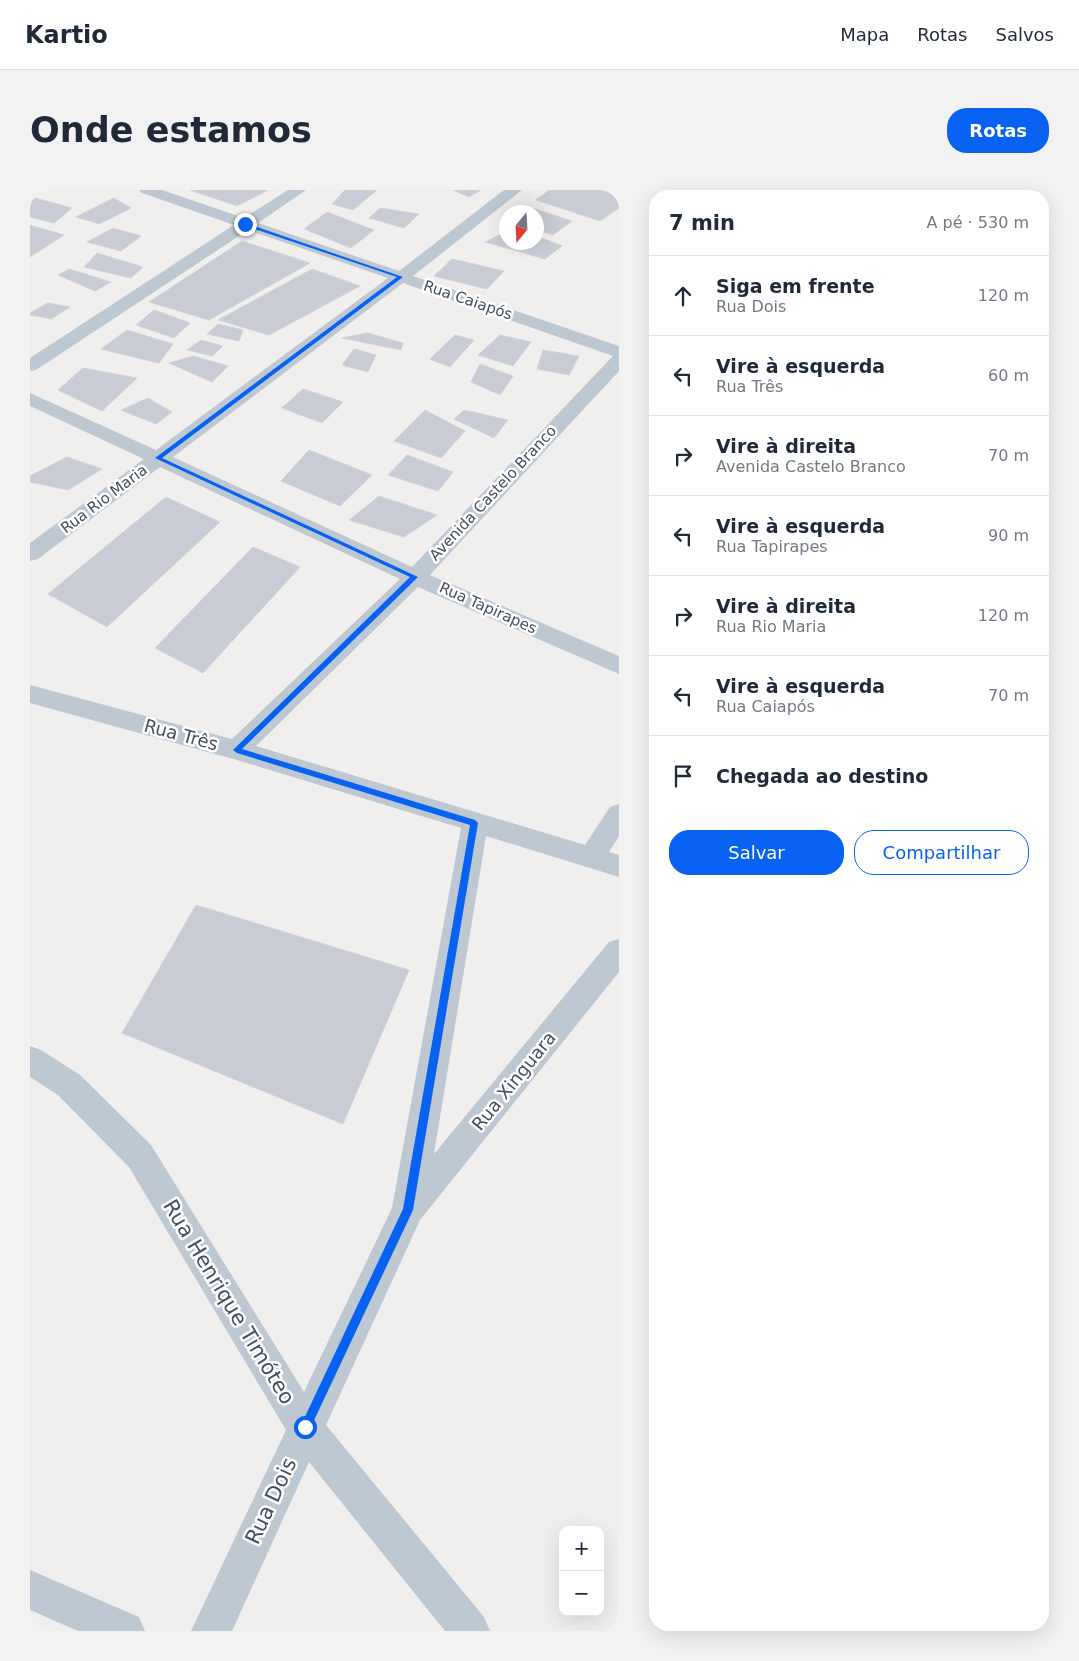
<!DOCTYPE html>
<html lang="pt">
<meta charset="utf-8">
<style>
body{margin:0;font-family:"DejaVu Sans",sans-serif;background:#f2f2f3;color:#1f2937}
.controls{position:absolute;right:15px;bottom:15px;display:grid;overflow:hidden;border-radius:10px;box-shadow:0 5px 20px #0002}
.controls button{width:45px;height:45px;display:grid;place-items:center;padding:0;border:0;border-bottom:1px solid #e0e1e3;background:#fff;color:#1f2937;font:25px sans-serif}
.compass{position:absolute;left:469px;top:15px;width:45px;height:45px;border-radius:50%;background:#fff;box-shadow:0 5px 20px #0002;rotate:198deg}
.stop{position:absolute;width:15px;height:15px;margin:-11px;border:4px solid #0862f1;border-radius:50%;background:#fff}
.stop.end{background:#0862f1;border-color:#fff;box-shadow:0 1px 5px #0008}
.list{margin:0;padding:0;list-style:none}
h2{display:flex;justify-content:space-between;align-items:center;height:65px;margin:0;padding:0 20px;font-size:21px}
h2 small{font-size:16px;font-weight:400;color:#747a83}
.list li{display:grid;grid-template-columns:32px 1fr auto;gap:15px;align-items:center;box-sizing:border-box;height:80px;padding:0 20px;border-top:1px solid #e0e1e3}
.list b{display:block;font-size:19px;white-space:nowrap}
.list p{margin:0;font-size:16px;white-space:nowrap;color:#747a83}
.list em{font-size:16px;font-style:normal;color:#747a83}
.actions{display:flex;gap:10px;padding:15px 20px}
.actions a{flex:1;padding:11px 0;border:1px solid #0862f1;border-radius:20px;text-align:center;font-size:18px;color:#0862f1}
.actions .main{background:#0862f1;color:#fff}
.icon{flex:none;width:28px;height:28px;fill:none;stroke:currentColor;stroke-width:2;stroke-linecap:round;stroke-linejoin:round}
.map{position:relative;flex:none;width:589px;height:1441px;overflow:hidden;border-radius:20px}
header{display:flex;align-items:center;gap:30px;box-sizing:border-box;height:70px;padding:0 25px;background:#fff;border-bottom:1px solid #e0e1e3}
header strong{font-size:24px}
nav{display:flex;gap:28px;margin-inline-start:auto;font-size:18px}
.intro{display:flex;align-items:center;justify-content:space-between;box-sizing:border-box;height:120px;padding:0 30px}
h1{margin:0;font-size:35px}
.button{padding:12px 22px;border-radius:20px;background:#0862f1;color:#fff;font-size:18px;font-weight:700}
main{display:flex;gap:30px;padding:0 30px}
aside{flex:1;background:#fff;border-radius:20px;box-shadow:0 5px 20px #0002}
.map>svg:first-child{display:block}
.building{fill:#c9ccd4;stroke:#d1d3da}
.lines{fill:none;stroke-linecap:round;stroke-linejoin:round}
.minor{fill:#bdc8d2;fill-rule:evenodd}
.route{fill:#0862f1}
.labels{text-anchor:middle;stroke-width:5;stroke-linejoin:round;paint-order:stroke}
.far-street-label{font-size:15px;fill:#44505d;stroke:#fff}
.street-label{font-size:18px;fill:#44505d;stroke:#fff}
.near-street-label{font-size:21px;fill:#44505d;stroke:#fff}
</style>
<header>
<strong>Kartio</strong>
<nav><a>Mapa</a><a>Rotas</a><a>Salvos</a></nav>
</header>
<div class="intro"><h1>Onde estamos</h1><a class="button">Rotas</a></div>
<main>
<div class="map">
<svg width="589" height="1441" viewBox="0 0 589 1441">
<rect width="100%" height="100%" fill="#f1eeee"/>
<path class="building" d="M160,0H238L207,16Z
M315,0H347L323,20L302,14Z
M423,0H451L439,7Z
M519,0H589V18L570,31L506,10Z
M5,8L42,18L24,33L0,27V13Z
M84,8L101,18L69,34L46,27Z
M350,18L389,24L374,38L339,28Z
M502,18L542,31L523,45L507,40V22H495Z
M297,22L344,40L321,58L274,39Z
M0,35L34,45L0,67Z
M83,38L111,46L91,61L57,52Z
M477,41V52H507V46L532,56L515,69L455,52Z
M212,51L280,73L179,130L119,112Z
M67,63L113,77L101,88L54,77Z
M422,69L474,81L457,99L404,86Z
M39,79L81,92L65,101L28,85Z
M282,79L330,96L239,145L188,130Z
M18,113L40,117L21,129L0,125V123Z
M124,120L160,133L144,148L106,135Z
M188,134L213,140L209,151L177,144Z
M97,140L143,154L129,173L71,159Z
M338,143L373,153L371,160L312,148Z
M425,145L444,150L420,177L400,169Z
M470,145L501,152L483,176L448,165Z
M171,150L193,156L182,166L157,160Z
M324,159L346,165L338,182L312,175Z
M513,160L549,166L539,185L507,179Z
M163,166L198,176L182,192L139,173Z
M450,174L483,186L470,205L441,192Z
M53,178L107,188L72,221L28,200Z
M273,199L313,212L292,233L252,218Z
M118,208L142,222L126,234L91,220Z
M395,220L435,241L411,268L364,251Z
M434,220L478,230L464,248L424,229Z
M279,260L342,285L310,316L251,291Z
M377,265L423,282L408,301L358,285Z
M37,267L72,279L38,300L0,292V286Z
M349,306L407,325L374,347L319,330Z
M136,307L190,332L77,437L18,404Z
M223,357L270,377L173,483L125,458Z
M166,715L379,780L313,934L92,843Z"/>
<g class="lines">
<path class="minor" d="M0,0H12L9,3L0,7Z
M109,0H132L214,28L258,0H276L228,33L369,81L474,0H492L383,86L589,156V181L400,385L589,466V484L388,397L226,556L555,655L580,617L589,614V646L579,662L589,665V687L456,646L404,964L579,752L589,749V782L390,1030L296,1235L454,1427L460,1441H415L279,1272L202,1441H161L256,1240L99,977L28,905L0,887V856L11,860L50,885L121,955L274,1202L362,1018L431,638L207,570L0,513V495L202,549L370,389L130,277L8,369L0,371V353L114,269L0,216V203L126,260L358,88L218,40L6,180L0,181V168L204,35L112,3ZM373,93L583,166L382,377L143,267Z
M0,1380L109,1427L115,1441H48L0,1420Z"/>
</g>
<path class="route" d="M215,33L373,87L132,268L388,387L212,559L445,630L448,633L383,1020L279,1241L275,1242L272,1241L270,1237L272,1233L373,1019L440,635L207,563L203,560L380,387L125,268L367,87L213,35Z"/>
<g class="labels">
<g class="far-street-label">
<text transform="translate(438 110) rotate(19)" y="5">Rua Caiapós</text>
<text transform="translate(463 303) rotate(-47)" y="5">Avenida Castelo Branco</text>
<text transform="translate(74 309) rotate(-37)" y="5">Rua Rio Maria</text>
<text transform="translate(458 418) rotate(24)" y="5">Rua Tapirapes</text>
</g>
<g class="street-label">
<text transform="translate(151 545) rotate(15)" y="6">Rua Três</text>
<text transform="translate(484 891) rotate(-51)" y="6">Rua Xinguara</text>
</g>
<g class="near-street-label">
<text transform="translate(199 1112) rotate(59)" y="7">Rua Henrique Timóteo</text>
<text transform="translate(241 1311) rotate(-65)" y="7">Rua Dois</text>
</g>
</g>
</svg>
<div class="controls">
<button>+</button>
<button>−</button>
</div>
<svg class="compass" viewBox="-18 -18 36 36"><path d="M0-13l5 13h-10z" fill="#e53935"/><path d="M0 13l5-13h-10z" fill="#747a83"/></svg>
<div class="stop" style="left:275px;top:1237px"></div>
<div class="stop end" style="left:215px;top:34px"></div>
</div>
<aside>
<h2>7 min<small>A pé · 530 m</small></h2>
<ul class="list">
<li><svg class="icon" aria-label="ahead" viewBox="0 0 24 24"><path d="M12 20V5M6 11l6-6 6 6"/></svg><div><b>Siga em frente</b><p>Rua Dois</p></div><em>120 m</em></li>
<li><svg class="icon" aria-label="left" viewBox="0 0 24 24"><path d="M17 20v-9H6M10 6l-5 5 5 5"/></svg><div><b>Vire à esquerda</b><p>Rua Três</p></div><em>60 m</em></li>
<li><svg class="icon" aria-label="right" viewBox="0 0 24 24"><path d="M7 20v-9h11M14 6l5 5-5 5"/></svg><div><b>Vire à direita</b><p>Avenida Castelo Branco</p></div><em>70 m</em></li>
<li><svg class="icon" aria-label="left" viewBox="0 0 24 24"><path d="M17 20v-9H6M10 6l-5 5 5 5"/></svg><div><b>Vire à esquerda</b><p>Rua Tapirapes</p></div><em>90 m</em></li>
<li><svg class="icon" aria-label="right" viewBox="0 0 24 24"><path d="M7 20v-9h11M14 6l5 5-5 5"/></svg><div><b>Vire à direita</b><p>Rua Rio Maria</p></div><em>120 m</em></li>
<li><svg class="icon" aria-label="left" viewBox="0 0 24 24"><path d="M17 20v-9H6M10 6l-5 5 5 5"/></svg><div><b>Vire à esquerda</b><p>Rua Caiapós</p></div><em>70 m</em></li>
<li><svg class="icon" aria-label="arrive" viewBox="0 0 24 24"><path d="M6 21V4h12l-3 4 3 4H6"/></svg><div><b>Chegada ao destino</b></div></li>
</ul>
<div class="actions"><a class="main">Salvar</a><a>Compartilhar</a></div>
</aside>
</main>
